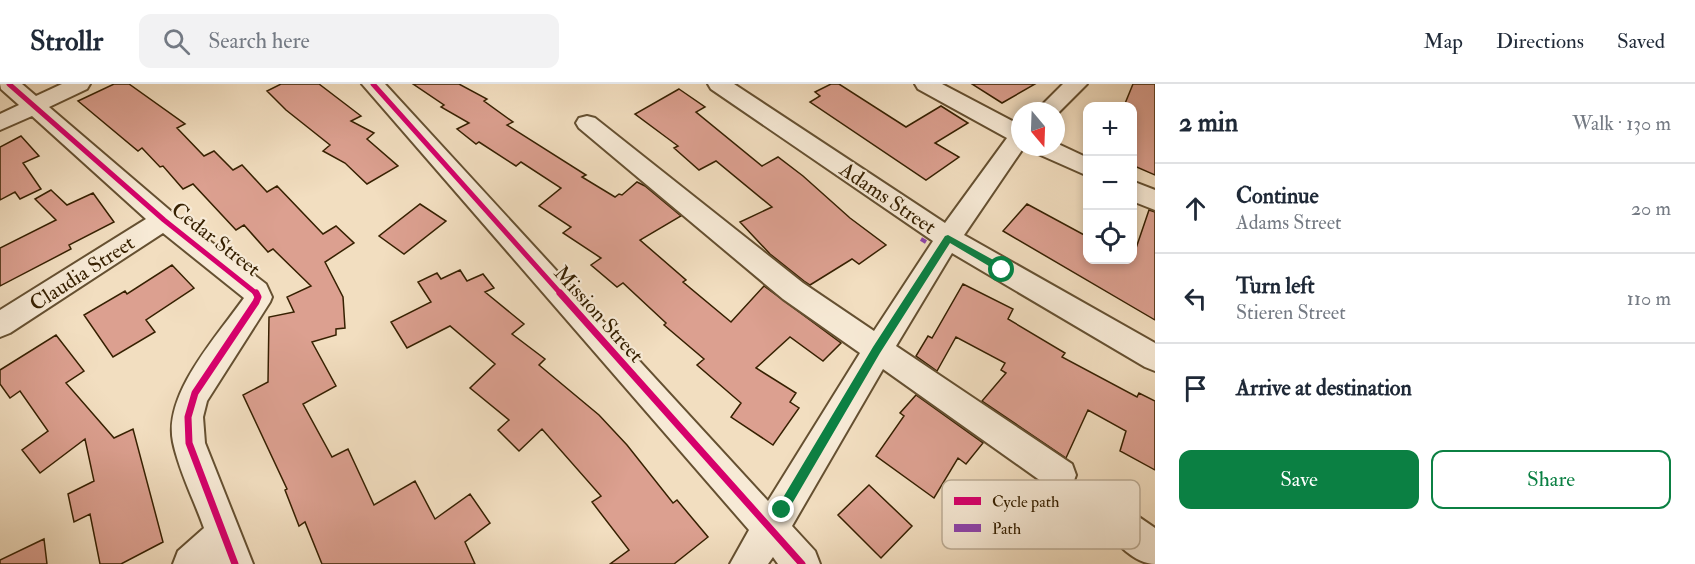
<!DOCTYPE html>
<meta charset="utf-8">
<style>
body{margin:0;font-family:"IM FELL Double Pica",serif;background:#f2f2f3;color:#1f2937}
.controls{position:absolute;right:18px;top:18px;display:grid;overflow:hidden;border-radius:12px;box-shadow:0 3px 9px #0003}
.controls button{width:54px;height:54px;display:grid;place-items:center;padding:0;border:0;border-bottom:2px solid #e0e1e3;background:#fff;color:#1f2937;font:30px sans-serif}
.compass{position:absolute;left:1011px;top:18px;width:54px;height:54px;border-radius:50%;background:#fff;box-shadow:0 3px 9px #0003;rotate:161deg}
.stop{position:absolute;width:18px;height:18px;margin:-14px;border:4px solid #0b8043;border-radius:50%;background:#fff}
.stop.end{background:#0b8043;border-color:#fff;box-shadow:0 2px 6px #0008}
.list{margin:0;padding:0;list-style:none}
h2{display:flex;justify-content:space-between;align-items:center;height:78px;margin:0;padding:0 24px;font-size:26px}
h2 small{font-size:20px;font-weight:400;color:#747a83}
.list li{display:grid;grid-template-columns:39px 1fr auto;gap:18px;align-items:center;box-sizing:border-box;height:90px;padding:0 24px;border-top:2px solid #e0e1e3}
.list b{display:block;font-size:22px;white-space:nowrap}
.list p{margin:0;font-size:20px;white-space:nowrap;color:#747a83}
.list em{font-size:20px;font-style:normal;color:#747a83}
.actions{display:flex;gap:12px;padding:18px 24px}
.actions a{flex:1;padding:14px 0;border:2px solid #0b8043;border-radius:12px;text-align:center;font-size:21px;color:#0b8043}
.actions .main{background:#0b8043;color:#fff}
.icon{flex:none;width:33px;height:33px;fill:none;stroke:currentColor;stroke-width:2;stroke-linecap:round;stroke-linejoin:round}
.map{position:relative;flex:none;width:1155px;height:480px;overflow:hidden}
header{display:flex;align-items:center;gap:36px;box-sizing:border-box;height:84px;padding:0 30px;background:#fff;border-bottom:2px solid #e0e1e3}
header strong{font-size:28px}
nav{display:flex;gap:33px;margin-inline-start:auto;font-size:21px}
.search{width:420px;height:54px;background:#f2f2f3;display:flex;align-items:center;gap:15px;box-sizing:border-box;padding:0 21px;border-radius:12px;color:#747a83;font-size:22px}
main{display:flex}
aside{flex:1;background:#fff}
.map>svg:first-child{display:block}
.building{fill:#dca090;stroke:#362001;stroke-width:1.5}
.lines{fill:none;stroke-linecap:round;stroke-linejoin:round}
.minor-casing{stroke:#655031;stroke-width:4}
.minor{fill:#f7ead6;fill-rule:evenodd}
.quiet{stroke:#8e44ad;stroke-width:4;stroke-dasharray:8 4;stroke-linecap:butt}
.cycleway-far1-casing{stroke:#f7ead6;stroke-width:8}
.cycleway-casing{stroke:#f7ead6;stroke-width:10}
.cycleway-far1{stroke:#d6006c;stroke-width:5}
.cycleway{stroke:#d6006c;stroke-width:7}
.route{fill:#0b8043}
.labels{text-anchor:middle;stroke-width:4.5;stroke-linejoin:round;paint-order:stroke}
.street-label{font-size:21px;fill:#362001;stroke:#f7ead6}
.key{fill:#f7ead6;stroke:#bdad96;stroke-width:1.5}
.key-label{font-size:16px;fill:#362001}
</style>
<header>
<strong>Strollr</strong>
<div class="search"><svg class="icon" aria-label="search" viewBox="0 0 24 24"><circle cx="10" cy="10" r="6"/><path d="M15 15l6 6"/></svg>Search here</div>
<nav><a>Map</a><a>Directions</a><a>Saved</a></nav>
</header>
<main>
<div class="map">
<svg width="1155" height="480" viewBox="0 0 1155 480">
<rect width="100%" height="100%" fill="#f2dec0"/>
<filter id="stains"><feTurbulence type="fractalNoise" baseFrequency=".00333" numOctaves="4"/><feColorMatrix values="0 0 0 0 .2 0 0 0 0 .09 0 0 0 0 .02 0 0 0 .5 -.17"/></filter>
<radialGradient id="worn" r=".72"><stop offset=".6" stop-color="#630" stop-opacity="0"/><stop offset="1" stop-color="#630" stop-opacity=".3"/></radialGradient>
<path class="building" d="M114,0H129L185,40L177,44L204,72L214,67L233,86L242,81L267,108L277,102L323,150L336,142L354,159L325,178L343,213L345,244L336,245V251L312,258L336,302L303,320L332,373L348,365L374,421L415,397L435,435L470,410L490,439L465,458L475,480H322L305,438L299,442L285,406L287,405L243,311L268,298L269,233L294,228L287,213L311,202L273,165L268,168L244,141L236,146L193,100L183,105L163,82L160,83L142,64L138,67L78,17Z
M281,0H319L361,32L351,37L374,49L367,55L398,82L367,100L345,79L323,67L330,61L286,26L267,7Z
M413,0H459L487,15L484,17L513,38L507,41L586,91L582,93L615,113L619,110L622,111L637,98L645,102L681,132L640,156L686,196L683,198L731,238L764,202L841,259L823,277L790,253L756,284L796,309L790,318L799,324L773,361L731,333L741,319L697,281L704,275L664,241L666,239L623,199L617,203L591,181L601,174L563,149L571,143L539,122L561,104L521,78L516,82L479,58L476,60L457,45L469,39L441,23L444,21Z
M831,0H839L906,43L941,22L968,39L935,59L959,73L926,96L810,18L820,12L815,8Z
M972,0H1035L1002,19Z
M1133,0H1155V91L1132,81V22H1124Z
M679,5L705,23L696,28L762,82L778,73L803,92L850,134L886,161L859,180L852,175L810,201L804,197L770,170L740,138L772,123L716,77L699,86L674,64L678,62L635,30Z
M21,52L39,72L23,79L41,105L20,115L15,108L0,116V63Z
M51,106L67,121L93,109L114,138L69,161L71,165L0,202V164L56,136L35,115Z
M420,120L446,137L404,170L379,152Z
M1027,120L1088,153V176H1132L1149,126L1155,128V236L1003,147Z
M172,181L194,204L146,236L155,248L113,273L84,231L125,207L127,210Z
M460,186L467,197L483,190L494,204L485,208L524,240L512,250L545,275L539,281L599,331L627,361L673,419L677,416L708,453L674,480H610L629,466L592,418L601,412L542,345L519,367L498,346L509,336L470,304L495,280L450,242L407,264L391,238L431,218L418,198L437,189L441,195Z
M963,200L1013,225L1008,235L1065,269L1062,273L1137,313L1139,309L1155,317V386L1120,367L1126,347L1088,326L1066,374L982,317L1006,289L1001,286L1005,279L956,253L937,287L916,272L928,252L932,254Z
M56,251L84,287L66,299L114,354L133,345L163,458L121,480H100L90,430L74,438L68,410L94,397L85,355L40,389L22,366L48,347L20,307L10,314L0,300V286Z
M916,311L983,359L966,380L958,374L934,414L876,372L904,332L900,329Z
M869,401L912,442L881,474L838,431Z
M44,455L47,480H0V476Z"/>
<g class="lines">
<g class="minor-casing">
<path id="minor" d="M0,0H22L36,12L62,0H90L87,5L49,23L173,129L266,200L272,213L270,218L207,317L203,333L205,359L253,480H173L178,467L204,444C194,416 179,387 173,358C163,310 218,251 244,214L163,149L10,249L0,253V226L146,135L32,32L0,46V30L19,21L1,5Z
M362,0H385L768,417L860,269L783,215L579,44L576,39L579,34L587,32L595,34L803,199L874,247L933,157L711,5L708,0H734L945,139L1007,54L918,5L915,0H942L1020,41V63H1024L964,151L1155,259V287L1145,283L952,169L896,262L1072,380L1076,391L1072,402L1060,407L1048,402L883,285L792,442L815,467L820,480H778L773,473L768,480H730L749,446Z
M1063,0H1087L1056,31V27H1036Z
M1056,59L1088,74V92L1036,69L1032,63H1056Z
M1132,97L1155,106V126L1132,117Z
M1124,426L1136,431L1155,444V480C1136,480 1113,459 1107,443L1112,431Z"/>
</g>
<use href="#minor" class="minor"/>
<path class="quiet" d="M921,155L926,158"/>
<g class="cycleway-far1-casing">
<path id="cycleway-far1" d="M9,0L164,136L257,210
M373,0L561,210"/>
</g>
<g class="cycleway-casing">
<path id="cycleway" d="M560,209L802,480
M235,480L189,359L188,333L195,309L256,218L258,213L256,209"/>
</g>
<use href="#cycleway-far1" class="cycleway-far1"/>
<use href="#cycleway" class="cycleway"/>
</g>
<path class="route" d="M948,151L1006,183V188H999L950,159L880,269L786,430H778V422L873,263L945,152Z"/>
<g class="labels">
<g class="street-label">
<text transform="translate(888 114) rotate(34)" y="7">Adams Street</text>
<text transform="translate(216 155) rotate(38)" y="7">Cedar Street</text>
<text transform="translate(82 189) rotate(-33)" y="7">Claudia Street</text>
<text transform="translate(599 230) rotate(48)" y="7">Mission Street</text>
</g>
</g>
<rect x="942" y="396" width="198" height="69" rx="9" class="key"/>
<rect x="954" y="413" width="27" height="8" fill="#d6006c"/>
<rect x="954" y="440" width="27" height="8" fill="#8e44ad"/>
<g class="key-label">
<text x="992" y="423">Cycle path</text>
<text x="992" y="450">Path</text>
</g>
<rect width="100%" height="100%" filter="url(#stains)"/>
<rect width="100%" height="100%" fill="url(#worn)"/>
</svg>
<div class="controls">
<button>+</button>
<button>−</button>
<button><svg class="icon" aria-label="locate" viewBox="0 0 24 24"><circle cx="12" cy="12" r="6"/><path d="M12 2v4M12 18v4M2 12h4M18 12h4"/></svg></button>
</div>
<svg class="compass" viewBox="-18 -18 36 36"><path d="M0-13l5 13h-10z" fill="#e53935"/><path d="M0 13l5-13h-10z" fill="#747a83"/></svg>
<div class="stop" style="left:1002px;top:186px"></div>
<div class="stop end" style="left:782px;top:426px"></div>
</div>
<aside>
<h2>2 min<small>Walk · 130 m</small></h2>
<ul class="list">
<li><svg class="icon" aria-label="ahead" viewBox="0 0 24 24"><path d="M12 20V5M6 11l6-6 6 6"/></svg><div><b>Continue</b><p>Adams Street</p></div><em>20 m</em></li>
<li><svg class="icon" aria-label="left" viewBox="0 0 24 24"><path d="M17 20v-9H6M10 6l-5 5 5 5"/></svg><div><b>Turn left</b><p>Stieren Street</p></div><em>110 m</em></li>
<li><svg class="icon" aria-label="arrive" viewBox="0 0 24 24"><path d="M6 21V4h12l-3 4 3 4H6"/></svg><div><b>Arrive at destination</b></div></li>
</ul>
<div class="actions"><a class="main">Save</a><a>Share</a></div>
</aside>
</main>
